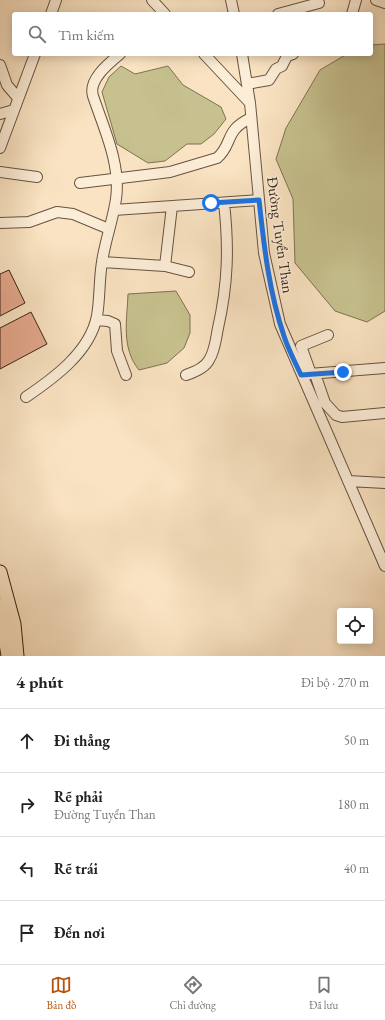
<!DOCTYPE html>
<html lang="vi">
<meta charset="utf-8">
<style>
body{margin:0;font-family:"EB Garamond",serif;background:#f2f2f2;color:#222}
.controls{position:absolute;right:12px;bottom:12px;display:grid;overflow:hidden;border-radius:4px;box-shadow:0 2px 10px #0003}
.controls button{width:36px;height:36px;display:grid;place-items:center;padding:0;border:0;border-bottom:1px solid #e0e0e0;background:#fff;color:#222;font:20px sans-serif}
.stop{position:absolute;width:12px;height:12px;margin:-9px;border:3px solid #1a73e8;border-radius:50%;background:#fff}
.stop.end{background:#1a73e8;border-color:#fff;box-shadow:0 1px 4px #0008}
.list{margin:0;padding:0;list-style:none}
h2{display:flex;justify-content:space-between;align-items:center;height:52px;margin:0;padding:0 16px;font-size:17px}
h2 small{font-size:13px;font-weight:400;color:#767676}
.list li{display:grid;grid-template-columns:26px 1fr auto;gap:12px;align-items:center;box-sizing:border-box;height:64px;padding:0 16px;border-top:1px solid #e0e0e0}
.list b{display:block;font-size:15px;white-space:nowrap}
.list p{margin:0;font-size:13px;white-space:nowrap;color:#767676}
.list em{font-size:13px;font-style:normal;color:#767676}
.icon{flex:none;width:22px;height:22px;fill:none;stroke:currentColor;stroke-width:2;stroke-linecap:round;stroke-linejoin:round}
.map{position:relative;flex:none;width:385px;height:656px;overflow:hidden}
.search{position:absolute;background:#fff;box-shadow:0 2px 10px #0003;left:12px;right:12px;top:12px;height:44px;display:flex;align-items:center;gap:10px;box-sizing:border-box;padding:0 14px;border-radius:4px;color:#767676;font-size:15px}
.sheet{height:308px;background:#fff}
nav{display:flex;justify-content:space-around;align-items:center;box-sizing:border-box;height:56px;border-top:1px solid #e0e0e0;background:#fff;font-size:11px;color:#767676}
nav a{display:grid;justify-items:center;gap:2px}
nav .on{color:#b45309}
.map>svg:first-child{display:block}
.green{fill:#c6c18e;stroke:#7d7252}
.building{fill:#e6a88d;stroke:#342317}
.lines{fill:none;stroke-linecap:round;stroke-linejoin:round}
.minor-casing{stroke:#665342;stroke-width:12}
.major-casing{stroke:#342317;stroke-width:15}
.minor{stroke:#fcedd7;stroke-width:10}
.major{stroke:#fae3c2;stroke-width:13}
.route{stroke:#1a73e8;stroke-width:5}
.labels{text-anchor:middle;stroke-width:3;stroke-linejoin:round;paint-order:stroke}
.street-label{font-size:15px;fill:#342317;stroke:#fcedd7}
</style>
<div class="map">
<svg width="385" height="656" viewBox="0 0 385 656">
<rect width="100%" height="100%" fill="#fae3c2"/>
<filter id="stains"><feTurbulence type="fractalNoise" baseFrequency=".005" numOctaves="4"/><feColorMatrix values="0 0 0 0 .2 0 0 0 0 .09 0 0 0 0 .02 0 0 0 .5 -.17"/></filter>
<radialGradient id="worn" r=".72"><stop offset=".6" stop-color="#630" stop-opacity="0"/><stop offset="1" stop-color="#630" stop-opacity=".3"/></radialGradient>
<path class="green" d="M385,44V311L367,322L335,311L295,263L293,199L276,159L286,128L320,70L347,54H371V45Z
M121,66L135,74L168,66L183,85L221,107L226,119L214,134L201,144H187L165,161L148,163L117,144L102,92L109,77Z
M176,291L190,315V333L184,348L167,363L139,370C121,348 127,320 128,294Z"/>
<path class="building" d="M9,270L25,303L0,316V274Z
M31,312L47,344L0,369V328Z"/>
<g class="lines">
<g class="minor-casing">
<path id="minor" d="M152,0L165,14
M231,0L234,14
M376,0L385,3
M51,14L56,0
M278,14L319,3
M352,14L356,0
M204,54L250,103
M242,54L250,103L264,253L280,324L385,566
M0,65L7,85L18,98
M247,84L269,80L276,69L282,66L287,56L293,54
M0,114L14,110
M0,148L35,54
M0,172L37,177
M80,183L170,172L217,158C233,145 224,130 251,118
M114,210L259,200
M0,223L29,222L57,212L73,214L109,229
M102,262L165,266L172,206
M165,266L189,272
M96,320L108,321L115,324L117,351L126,375
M309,374L385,368
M311,374L301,346L328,335
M315,374L325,403L336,415L342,417L385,413
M186,375C195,372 205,368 209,360C215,351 216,338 218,328C228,284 229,247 224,203
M26,397C54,378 90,352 97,316C100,299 99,280 102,262C105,241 113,220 116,199C121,164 104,129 93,96C88,80 108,64 120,54
M348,481L385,483"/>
</g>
<g class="major-casing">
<path id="major" d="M0,572L14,624L17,656
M0,605L8,656"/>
</g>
<use href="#minor" class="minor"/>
<use href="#major" class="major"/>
</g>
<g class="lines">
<path class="route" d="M211,203L259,200C264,246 269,292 284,336C288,349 295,362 301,375L343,372"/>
</g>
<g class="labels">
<g class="street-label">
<text transform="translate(280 235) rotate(82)" y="5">Đường Tuyển Than</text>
</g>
</g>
<rect width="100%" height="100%" filter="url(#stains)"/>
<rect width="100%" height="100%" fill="url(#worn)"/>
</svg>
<div class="controls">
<button><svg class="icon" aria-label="locate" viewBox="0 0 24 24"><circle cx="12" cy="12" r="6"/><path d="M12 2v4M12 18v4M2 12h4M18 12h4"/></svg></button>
</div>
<div class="stop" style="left:211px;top:203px"></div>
<div class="stop end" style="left:343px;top:372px"></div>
<div class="search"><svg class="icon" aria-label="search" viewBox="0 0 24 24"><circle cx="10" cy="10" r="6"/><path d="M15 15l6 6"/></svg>Tìm kiếm</div>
</div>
<section class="sheet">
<h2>4 phút<small>Đi bộ · 270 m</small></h2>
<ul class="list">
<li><svg class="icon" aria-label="ahead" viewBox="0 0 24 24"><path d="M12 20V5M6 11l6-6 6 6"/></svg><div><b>Đi thẳng</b></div><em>50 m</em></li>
<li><svg class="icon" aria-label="right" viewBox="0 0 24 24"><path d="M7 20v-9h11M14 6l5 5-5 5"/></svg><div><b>Rẽ phải</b><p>Đường Tuyển Than</p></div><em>180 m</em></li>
<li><svg class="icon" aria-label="left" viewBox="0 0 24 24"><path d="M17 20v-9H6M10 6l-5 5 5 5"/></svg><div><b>Rẽ trái</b></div><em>40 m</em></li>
<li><svg class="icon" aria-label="arrive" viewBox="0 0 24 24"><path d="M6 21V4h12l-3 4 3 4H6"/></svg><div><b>Đến nơi</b></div></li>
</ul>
</section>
<nav>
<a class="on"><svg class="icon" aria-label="map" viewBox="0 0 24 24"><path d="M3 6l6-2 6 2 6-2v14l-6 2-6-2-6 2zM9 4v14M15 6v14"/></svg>Bản đồ</a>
<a><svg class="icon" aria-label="directions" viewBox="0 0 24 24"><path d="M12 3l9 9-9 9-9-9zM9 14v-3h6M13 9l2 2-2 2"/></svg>Chỉ đường</a>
<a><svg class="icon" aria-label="saved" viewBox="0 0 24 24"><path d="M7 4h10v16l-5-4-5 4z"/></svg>Đã lưu</a>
</nav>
